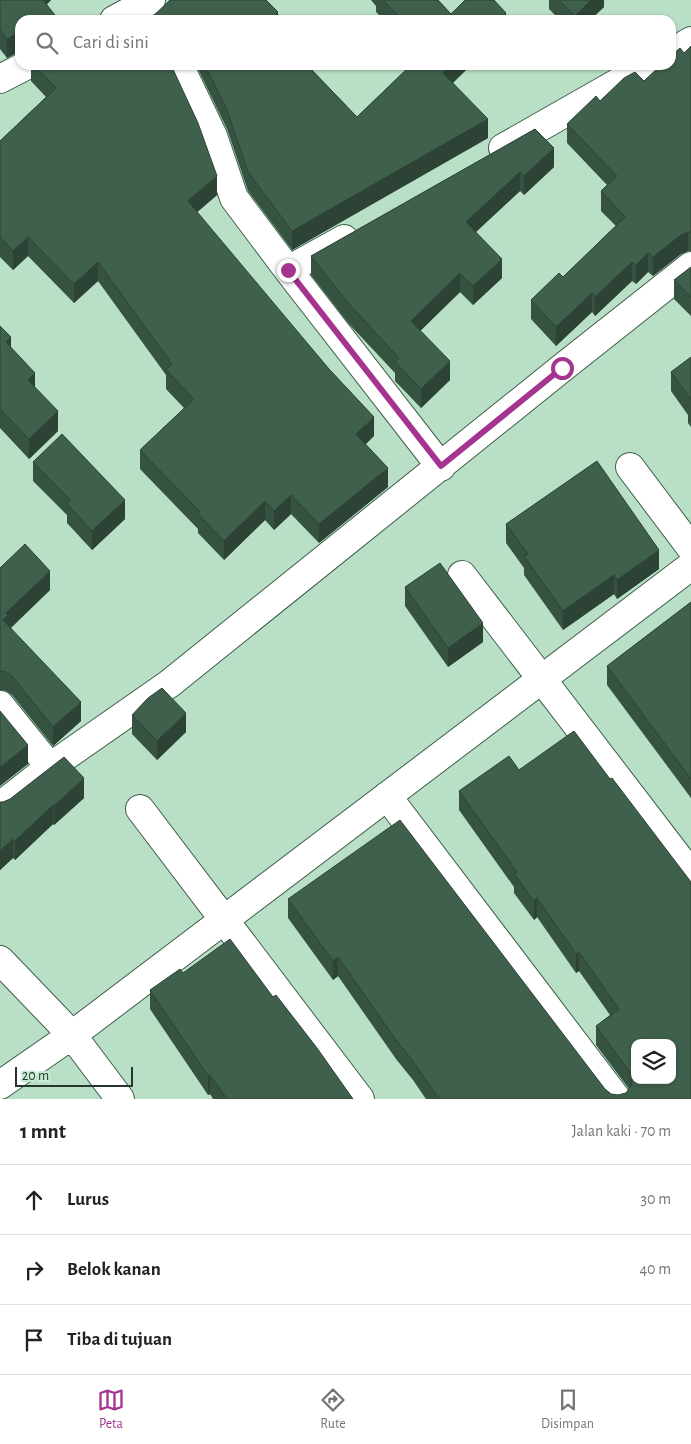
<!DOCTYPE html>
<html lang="id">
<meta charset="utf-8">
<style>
body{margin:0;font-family:"Alegreya Sans",sans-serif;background:#f2f2f2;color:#222}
.controls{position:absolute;right:15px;bottom:15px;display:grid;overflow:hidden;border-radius:10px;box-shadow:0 1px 4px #0004}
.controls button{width:45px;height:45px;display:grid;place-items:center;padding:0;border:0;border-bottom:1px solid #e0e0e0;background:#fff;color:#222;font:25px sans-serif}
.scale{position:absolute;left:15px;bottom:12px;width:118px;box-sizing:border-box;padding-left:5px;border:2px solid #27362c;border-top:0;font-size:14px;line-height:18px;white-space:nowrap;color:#27362c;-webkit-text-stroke:4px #c7ecd4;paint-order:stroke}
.stop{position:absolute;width:15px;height:15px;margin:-11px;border:4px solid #a53490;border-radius:50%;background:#fff}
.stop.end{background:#a53490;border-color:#fff;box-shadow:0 1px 5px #0008}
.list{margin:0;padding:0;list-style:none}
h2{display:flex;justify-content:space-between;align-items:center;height:65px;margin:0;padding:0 20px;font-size:21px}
h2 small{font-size:16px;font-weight:400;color:#767676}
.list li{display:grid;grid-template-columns:32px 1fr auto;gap:15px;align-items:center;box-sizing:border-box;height:70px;padding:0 20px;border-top:1px solid #e0e0e0}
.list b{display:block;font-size:19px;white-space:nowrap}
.list em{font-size:16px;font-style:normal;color:#767676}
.icon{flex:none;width:28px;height:28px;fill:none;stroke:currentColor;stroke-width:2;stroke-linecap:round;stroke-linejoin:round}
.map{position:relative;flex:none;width:691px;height:1099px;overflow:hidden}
.search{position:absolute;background:#fff;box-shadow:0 1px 4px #0004;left:15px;right:15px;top:15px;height:55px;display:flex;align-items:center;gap:12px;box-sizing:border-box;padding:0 18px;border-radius:15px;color:#767676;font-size:19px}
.sheet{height:275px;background:#fff}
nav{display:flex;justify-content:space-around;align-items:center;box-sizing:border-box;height:70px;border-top:1px solid #e0e0e0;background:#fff;font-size:14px;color:#767676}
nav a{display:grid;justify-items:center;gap:2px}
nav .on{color:#a53490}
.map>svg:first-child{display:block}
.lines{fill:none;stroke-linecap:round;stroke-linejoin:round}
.street-casing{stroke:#3d5e49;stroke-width:30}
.street{stroke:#fff;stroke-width:28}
.wall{fill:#365341}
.shaded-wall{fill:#2c4335}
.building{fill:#3f604c;stroke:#2c4335;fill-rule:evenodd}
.route{stroke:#a53490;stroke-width:6}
</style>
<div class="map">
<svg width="691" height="1099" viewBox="0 0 691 1099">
<rect width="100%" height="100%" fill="#badfc7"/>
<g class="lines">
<g class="street-casing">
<path id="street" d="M114,20L151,0
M671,53L691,41
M179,65L213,136L234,198L288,270L441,467
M0,79L27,65
M503,148L649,65
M288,270L344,239
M630,467L691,548
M462,575L691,874
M0,705L50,767
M387,796L617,1099
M0,806L50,767L169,684L562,368L691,266
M140,809L360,1099
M0,960L72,1035L120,1099
M0,1085L72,1035L691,566"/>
</g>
<use href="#street" class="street"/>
</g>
<path class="wall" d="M0,0H51L47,4L20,20V51L7,58L0,49Z
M371,0H438L451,14L506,20H384L376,12V6Z
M549,0H604V7L590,20H560L549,9Z
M691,46V251H688L681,254L653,276L648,272L636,284L632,281L595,316L592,312L556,346L531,319V300L563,277L616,226L601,211V191L607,185L567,143V124L600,101L644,81L684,53Z
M31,65H171L217,195L197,212L374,436L365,444L388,487L319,543L291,514L274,530L265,520L224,560L198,533V529L140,469V450L184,408L166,389V375L98,281L74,303L28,256L13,270L0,257V141L46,97L31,81Z
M196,65H309V67L357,117L411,65H471L453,83L488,138L292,250L248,191L227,129Z
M535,129L554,167L524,195L520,191L476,232L502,278L473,305L460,292L420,331L450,380L421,408L395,381V373L349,324L311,275V256Z
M691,267V316L674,299V280Z
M0,326L11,348L35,387L58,431L29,459L0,428Z
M691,357V427L688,423V415L671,391V372Z
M33,462L125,519L92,550L67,523V515L33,481Z
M506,524L659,569L617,599L614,594L563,630L524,575V568L506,543Z
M0,568L50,590L11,628L81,721L53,746L12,695L6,691L0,690Z
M405,587L483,642L448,667L405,606Z
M691,602V798L607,685V666Z
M132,715L186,732L157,760L132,734Z
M519,770L610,779L691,1099H426L413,1080L396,1059L338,976L333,980L288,918V899L605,1089L611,1094L618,1095L626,1093L629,1089L596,1045V1026L610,1015L579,971L576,973L537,917L534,920L514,893V887L459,810V791Z
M84,798L54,825L53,824L15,860L13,858L0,870V802Z
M183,973L273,997L353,1099H213L210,1094L208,1095L150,1009V990Z"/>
<path class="shaded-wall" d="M38,0H51L38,13Z
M591,0H604V7L590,20H575V16Z
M278,12V20H271V18Z
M506,13V20H498Z
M20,32V51L7,58V39Z
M451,65H471L443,92V73Z
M488,119V138L292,250V231Z
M554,148V167L524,195V176Z
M520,172V191L466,241V222Z
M217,176V195L188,220V201Z
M688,232V251L681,254L653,276V257L681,235Z
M28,237V256L13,270V251Z
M648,253V272L636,284V265Z
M502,259V278L473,305V286Z
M98,262V281L74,303V284Z
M632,262V281L595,316V297Z
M460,273V292L411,340V321Z
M592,293V312L556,346V327Z
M11,337V356L6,342Z
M450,361V380L421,408V389Z
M35,373V392L28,380Z
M58,411V431L29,459V439Z
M374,417V436L356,454V434Z
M388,468V487L319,543V524Z
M291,495V514L274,530V511Z
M125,500V519L92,550V531Z
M265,501V520L224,560V541Z
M659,550V569L617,599V580Z
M50,571V590L8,630L3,620L6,613Z
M614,575V594L563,630V611Z
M483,623V642L448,667V648Z
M81,702V721L53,746V727Z
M186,713V732L157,760V741Z
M28,745V764L0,786V767Z
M84,778V798L54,825V806Z
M53,805V824L15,860V841Z
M13,839V858L0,870V851Z
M537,898V917L534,920V901Z
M579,952V971L576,973V954Z
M338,957V976L333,980V961Z
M210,1075V1094L208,1095V1076Z"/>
<path class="building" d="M0,0H43L59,20H20V32L7,39L0,30Z
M170,0H266L278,12L271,18L273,20H149Z
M383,0H438L451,14L465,0H494L506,13L498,20H402Z
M559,0H591L575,16Z
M115,17L118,20H112Z
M691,46V232H688L681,235L653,257L648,253L636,265L632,262L595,297L592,293L556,327L531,300L559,273L563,277L625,217L601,191L617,176L567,124L596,96L600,101L624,78L635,72L644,81L661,65H671V56L680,48L684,53Z
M34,65H171L198,123L217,176L188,201L329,369L374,417L356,434L388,468L319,524L291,495L274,511L265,501L224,541L198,514L200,512L140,450L194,399L166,370L172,364L98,262L74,284L28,237L13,251L0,237V141L56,88Z
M205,65H307L357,117L411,65H451L443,73L488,119L292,231L248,172L227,110Z
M535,129L554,148L524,176L520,172L466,222L502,259L473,286L460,273L411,321L450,361L421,389L395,362L399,358L349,304L311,256Z
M691,267V297L674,280Z
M0,326L11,337L6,342L35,373L28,380L58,411L29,439L0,409Z
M691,357V400L671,372Z
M62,434L125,500L92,531L67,504L70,500L33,462Z
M597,461L659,550L617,580L614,575L563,611L524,556L528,554L506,524Z
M25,544L50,571L6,613L8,615L3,620L81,702L53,727L12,676L6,672L0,671V568Z
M440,563L483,623L448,648L405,587Z
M691,602V779L607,666Z
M162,688L186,713L157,741L132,715L148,698Z
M0,711L28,745L0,767Z
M574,731L610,779L612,778L691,882V1099H439L413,1061L396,1040L338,957L333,961L288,899L400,820L605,1089L611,1094L618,1095L626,1093L631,1086L632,1079L629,1071L596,1026L619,1009L579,952L576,954L537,898L534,901L514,874L517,872L459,791L509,756L519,770ZM635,1043H672V1080H635Z
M64,757L84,778L54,806L53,805L15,841L13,839L0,851V802H3L10,799Z
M230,939L273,997L276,995L317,1048L353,1099H227L210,1075L208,1076L150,990L180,969L183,973Z"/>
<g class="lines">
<path class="route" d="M288,270L441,466L562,368"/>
</g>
</svg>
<div class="controls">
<button><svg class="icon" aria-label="layers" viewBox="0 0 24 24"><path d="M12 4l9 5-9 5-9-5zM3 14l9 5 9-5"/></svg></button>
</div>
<div class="scale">20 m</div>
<div class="stop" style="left:562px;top:368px"></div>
<div class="stop end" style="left:288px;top:270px"></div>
<div class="search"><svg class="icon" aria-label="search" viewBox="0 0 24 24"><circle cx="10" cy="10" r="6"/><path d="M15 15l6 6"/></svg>Cari di sini</div>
</div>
<section class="sheet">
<h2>1 mnt<small>Jalan kaki · 70 m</small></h2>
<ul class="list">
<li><svg class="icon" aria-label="ahead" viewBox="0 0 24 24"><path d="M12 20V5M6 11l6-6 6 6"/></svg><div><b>Lurus</b></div><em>30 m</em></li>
<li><svg class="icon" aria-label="right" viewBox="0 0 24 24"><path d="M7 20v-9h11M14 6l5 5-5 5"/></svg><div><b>Belok kanan</b></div><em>40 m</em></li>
<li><svg class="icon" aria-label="arrive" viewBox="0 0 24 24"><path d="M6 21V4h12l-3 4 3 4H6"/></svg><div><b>Tiba di tujuan</b></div></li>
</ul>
</section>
<nav>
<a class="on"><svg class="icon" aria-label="map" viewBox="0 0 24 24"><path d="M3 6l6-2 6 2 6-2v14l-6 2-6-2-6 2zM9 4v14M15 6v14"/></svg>Peta</a>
<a><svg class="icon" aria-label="directions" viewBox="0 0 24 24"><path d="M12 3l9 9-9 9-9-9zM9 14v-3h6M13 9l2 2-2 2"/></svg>Rute</a>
<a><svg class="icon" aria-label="saved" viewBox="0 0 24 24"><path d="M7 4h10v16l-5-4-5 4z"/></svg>Disimpan</a>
</nav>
